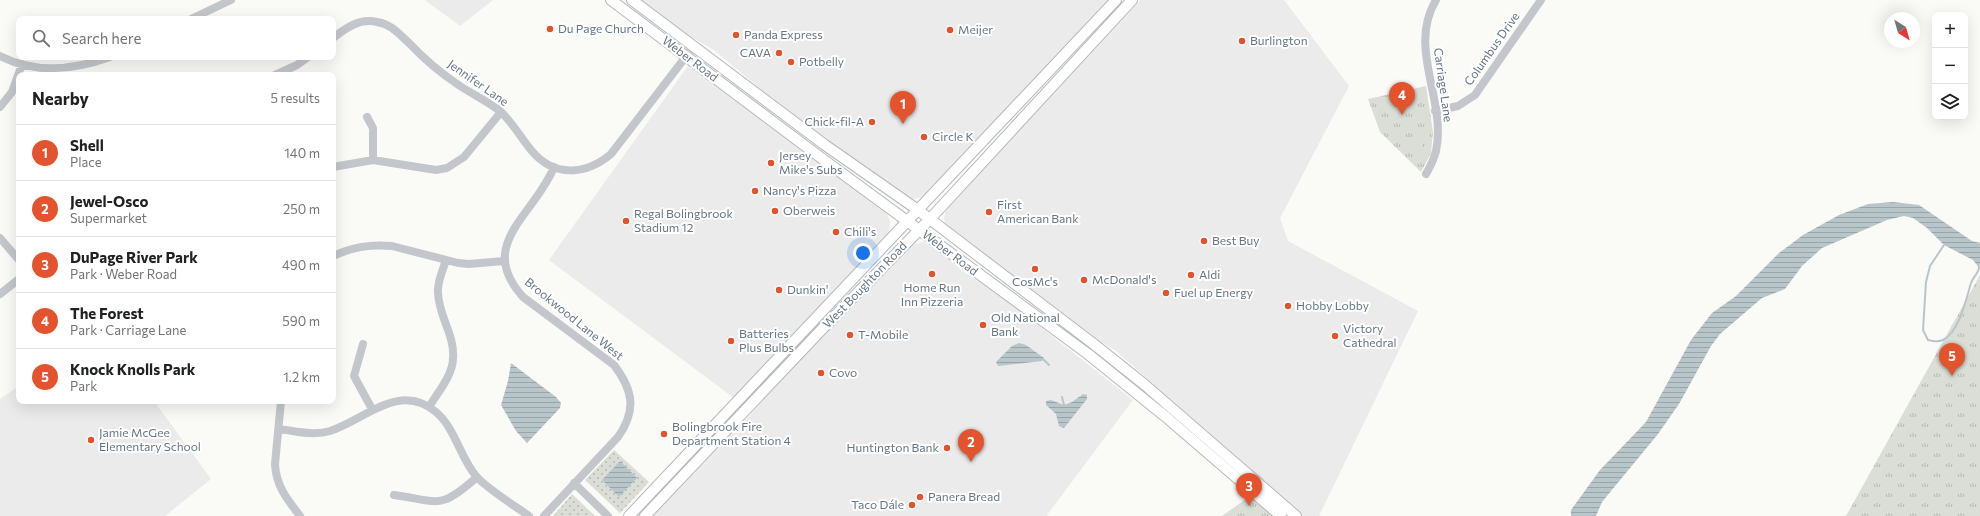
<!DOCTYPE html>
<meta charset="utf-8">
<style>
body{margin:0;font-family:Commissioner,sans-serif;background:#f6f6f6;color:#202124}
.controls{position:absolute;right:12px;top:12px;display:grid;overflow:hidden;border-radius:8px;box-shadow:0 4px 16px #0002}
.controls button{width:36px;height:36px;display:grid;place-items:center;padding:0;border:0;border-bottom:1px solid #e0e0e0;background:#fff;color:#202124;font:20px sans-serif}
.compass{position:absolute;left:1884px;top:12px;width:36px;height:36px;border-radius:50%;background:#fff;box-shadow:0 4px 16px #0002;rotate:143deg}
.you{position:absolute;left:863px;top:253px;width:14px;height:14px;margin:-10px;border:3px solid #fff;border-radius:50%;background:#1a73e8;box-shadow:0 0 0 6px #1a73e833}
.badge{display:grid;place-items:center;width:26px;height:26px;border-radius:50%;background:#e3542e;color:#fff;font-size:13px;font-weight:700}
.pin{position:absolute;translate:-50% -33px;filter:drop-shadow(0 1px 2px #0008)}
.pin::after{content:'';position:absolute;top:21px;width:14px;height:12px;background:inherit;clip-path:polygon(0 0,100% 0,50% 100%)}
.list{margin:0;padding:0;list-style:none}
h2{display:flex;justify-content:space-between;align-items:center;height:52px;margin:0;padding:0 16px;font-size:17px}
h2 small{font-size:13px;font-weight:400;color:#757577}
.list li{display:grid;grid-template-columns:26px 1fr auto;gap:12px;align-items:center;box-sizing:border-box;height:56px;padding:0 16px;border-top:1px solid #e0e0e0}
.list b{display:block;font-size:15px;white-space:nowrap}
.list p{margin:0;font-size:13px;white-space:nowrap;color:#757577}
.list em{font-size:13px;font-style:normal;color:#757577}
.icon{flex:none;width:22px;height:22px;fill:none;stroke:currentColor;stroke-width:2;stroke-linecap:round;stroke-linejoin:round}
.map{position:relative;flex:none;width:1980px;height:516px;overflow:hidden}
.search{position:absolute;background:#fff;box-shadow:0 4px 16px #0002;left:16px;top:16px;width:320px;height:44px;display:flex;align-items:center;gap:10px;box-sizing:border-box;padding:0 14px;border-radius:8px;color:#757577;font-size:15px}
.panel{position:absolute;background:#fff;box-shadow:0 4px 16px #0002;left:16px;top:72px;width:320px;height:332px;border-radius:8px}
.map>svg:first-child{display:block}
.built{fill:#eaebea}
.grass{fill:url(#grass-dots)}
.park{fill:url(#park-tufts)}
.pitch{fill:#daded6}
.water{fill:url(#water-rules)}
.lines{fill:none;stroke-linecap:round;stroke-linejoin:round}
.stream{stroke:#b8c6c9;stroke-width:2}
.major-casing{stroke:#b4b9bd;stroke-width:12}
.minor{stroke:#c3c7cb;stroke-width:8}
.major{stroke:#fff;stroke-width:10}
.poi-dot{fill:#e3542e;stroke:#fff;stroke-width:1.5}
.labels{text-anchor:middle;stroke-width:4;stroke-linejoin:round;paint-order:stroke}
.poi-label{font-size:12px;fill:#657682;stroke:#fff;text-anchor:start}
.street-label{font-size:12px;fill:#657682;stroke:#fff}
</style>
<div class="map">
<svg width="1980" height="516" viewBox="0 0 1980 516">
<defs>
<pattern id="grass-dots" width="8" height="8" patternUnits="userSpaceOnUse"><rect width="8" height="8" fill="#daded6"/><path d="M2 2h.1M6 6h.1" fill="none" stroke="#b4b9b3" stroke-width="1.8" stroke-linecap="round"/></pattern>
<pattern id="park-tufts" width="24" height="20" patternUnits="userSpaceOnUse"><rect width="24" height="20" fill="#daded6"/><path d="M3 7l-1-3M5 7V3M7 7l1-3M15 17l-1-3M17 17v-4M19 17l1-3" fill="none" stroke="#b4b9b3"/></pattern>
<pattern id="water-rules" width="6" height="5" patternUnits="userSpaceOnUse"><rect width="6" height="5" fill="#b8c6c9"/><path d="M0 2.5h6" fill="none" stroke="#99a5a9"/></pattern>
</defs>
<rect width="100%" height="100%" fill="#fafaf7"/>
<path class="built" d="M425,0H493L460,26Z
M639,0H1112L931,189L921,197L914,199L904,196L786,110L714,50L681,31Z
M1140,0H1284L1349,86L1280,218L1288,241L1418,311L1319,516H1303L1116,351L1084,331L945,225L944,218L946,210L955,199Z
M688,66L886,212L890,221L889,231L874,249L734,398L549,260Z
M923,242L945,254L961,270L1018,307L1043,329L1133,400L1047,515L1048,516H649L694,469L749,416L771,387L895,259L912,245Z
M19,386V401H154L211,479L165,516H0V399Z"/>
<path class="grass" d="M614,450L649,482L620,513L585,480Z
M572,494L595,516H553Z"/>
<path class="park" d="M1426,86L1433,132L1431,153L1421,172L1380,132L1368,99Z
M1980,275V516H1846Z
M1250,496L1273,516H1222Z"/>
<path class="pitch" d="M1405 145a9 9 0 1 1 18 0a9 9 0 1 1-18 0Z"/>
<path class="water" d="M1893,202L1919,205L1972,241L1980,243V269L1973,260L1944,245L1927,228L1913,218L1904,216L1887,220L1822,248L1802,266L1785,289L1762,298L1720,334L1711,346L1679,404L1658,434L1602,502L1596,516H1571V510L1600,470L1646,422L1691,340L1712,313L1736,296L1779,253L1803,235L1839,215L1868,204Z
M1019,343L1026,345L1044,358L1042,361L998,366L996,362L1012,346Z
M511,363L556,397L561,403L560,408L527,443L516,431L501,405L508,381Z
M1083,394L1087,395V399L1064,428L1059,426L1056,414L1046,405V401L1051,400L1064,405L1072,402Z
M620,461L637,478L619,497L602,480Z"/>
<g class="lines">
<path class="stream" d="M1944,245L1930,266L1926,282L1923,330L1928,340C1932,341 1939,342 1943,340C1959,332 1966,300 1971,283C1973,277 1979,273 1979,267
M1043,359L1049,365
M1062,397L1064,405"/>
<g class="major-casing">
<path id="major" d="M611,0L824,160L1088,354L1166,417L1281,516
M632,0L825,145L918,210L1095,345L1145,385L1296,516
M629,516L1116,0
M645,516L825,326L929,220L1132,0"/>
</g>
<path class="minor" d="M191,19L231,0
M333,38C346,28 359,18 377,22C391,24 399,34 409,43C424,59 442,74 460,86C474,95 489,102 501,112C513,123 521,138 531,150C554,178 586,175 611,154L694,46
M0,56C35,74 74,70 110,57
M275,75L297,65L308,57
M0,107L12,92L22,64
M1435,111L1458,106L1475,95L1541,0
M367,117L373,128V160
M333,167L373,160L436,170L447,168L464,157L501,112
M1426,174C1430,167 1434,159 1436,151C1447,101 1407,48 1436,0
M0,238L19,260
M333,256C353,247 370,244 392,246L458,263L469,264L504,261
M0,294L19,279
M363,344L354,376L372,409
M281,401L275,464C276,486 287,499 300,516
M429,407C438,392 453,375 453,358C455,335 438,315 438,292C437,282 443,270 446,260
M279,429C296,431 313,436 330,431C365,420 399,381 436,412C455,428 460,457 476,476C486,488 515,506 529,516
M574,483L608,516
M394,495C439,501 439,511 477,477
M544,516L618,437C637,410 633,390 614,365L523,297C475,244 535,215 554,167"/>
<use href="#major" class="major"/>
</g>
<g class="poi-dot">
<circle cx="550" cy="29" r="4"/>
<circle cx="950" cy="30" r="4"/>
<circle cx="736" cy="35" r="4"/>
<circle cx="1242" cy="41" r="4"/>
<circle cx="779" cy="53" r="4"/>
<circle cx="791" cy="62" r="4"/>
<circle cx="872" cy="122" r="4"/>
<circle cx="924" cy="137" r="4"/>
<circle cx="771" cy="163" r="4"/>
<circle cx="755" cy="191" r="4"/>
<circle cx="775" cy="211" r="4"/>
<circle cx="989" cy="212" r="4"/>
<circle cx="626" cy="221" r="4"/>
<circle cx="836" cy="232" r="4"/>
<circle cx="1204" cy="241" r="4"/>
<circle cx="1035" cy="269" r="4"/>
<circle cx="932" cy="274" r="4"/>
<circle cx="1191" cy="275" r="4"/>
<circle cx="1084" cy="280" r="4"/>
<circle cx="779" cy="290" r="4"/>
<circle cx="1166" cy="293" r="4"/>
<circle cx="1288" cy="306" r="4"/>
<circle cx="983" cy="325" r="4"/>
<circle cx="850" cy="335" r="4"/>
<circle cx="1335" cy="336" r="4"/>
<circle cx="731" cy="341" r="4"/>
<circle cx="821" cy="373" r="4"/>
<circle cx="664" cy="434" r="4"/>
<circle cx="91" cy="440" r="4"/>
<circle cx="947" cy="448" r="4"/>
<circle cx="920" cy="497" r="4"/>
<circle cx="912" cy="505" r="4"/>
</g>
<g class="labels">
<g class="poi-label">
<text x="558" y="33">Du Page Church</text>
<text x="958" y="34">Meijer</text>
<text x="744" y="39">Panda Express</text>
<text x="1250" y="45">Burlington</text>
<text x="771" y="57" text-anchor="end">CAVA</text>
<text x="799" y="66">Potbelly</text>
<text x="864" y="126" text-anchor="end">Chick-fil-A</text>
<text x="932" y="141">Circle K</text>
<text x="779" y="160">Jersey<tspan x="779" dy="14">Mike's Subs</tspan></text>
<text x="763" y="195">Nancy's Pizza</text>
<text x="997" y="209">First<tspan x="997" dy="14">American Bank</tspan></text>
<text x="783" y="215">Oberweis</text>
<text x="634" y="218">Regal Bolingbrook<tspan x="634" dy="14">Stadium 12</tspan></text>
<text x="844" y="236">Chili's</text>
<text x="1212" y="245">Best Buy</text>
<text x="1199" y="279">Aldi</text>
<text x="1092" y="284">McDonald's</text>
<text x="1035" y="286" text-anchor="middle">CosMc's</text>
<text x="932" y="292" text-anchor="middle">Home Run<tspan x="932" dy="14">Inn Pizzeria</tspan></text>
<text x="787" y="294">Dunkin'</text>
<text x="1174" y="297">Fuel up Energy</text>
<text x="1296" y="310">Hobby Lobby</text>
<text x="991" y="322">Old National<tspan x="991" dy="14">Bank</tspan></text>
<text x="1343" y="333">Victory<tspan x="1343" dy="14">Cathedral</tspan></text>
<text x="739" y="338">Batteries<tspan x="739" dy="14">Plus Bulbs</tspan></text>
<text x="858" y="339">T-Mobile</text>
<text x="829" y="377">Covo</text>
<text x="672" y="431">Bolingbrook Fire<tspan x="672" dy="14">Department Station 4</tspan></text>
<text x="99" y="437">Jamie McGee<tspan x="99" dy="14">Elementary School</tspan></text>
<text x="939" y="452" text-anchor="end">Huntington Bank</text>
<text x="928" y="501">Panera Bread</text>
<text x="904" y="509" text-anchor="end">Taco Dále</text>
</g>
<g class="street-label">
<text transform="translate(1492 49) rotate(-55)" y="4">Columbus Drive</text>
<text transform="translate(690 59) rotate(37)" y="4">Weber Road</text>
<text transform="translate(478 83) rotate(35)" y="4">Jennifer Lane</text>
<text transform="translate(1443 85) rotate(82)" y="4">Carriage Lane</text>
<text transform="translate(950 253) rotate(37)" y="4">Weber Road</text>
<text transform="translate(865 285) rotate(-46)" y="4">West Boughton Road</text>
<text transform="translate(574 319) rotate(39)" y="4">Brookwood Lane West</text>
</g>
</g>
</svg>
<div class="controls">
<button>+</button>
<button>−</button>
<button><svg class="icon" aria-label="layers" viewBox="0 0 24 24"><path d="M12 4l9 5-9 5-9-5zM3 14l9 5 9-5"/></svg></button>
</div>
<svg class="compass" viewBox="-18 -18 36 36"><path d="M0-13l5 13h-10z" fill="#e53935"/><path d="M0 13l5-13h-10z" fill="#757577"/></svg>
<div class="you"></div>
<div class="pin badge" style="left:903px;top:124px">1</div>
<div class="pin badge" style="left:971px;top:462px">2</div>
<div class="pin badge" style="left:1249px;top:506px">3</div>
<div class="pin badge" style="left:1402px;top:115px">4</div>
<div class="pin badge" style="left:1952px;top:376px">5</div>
<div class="search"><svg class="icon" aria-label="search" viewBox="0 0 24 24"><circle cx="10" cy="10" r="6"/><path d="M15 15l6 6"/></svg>Search here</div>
<section class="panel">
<h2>Nearby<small>5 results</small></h2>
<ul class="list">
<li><span class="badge">1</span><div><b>Shell</b><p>Place</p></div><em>140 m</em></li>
<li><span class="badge">2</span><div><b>Jewel-Osco</b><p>Supermarket</p></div><em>250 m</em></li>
<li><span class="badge">3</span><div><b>DuPage River Park</b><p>Park · Weber Road</p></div><em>490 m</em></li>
<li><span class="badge">4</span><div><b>The Forest</b><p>Park · Carriage Lane</p></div><em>590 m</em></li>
<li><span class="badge">5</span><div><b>Knock Knolls Park</b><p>Park</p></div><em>1.2 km</em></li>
</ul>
</section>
</div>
